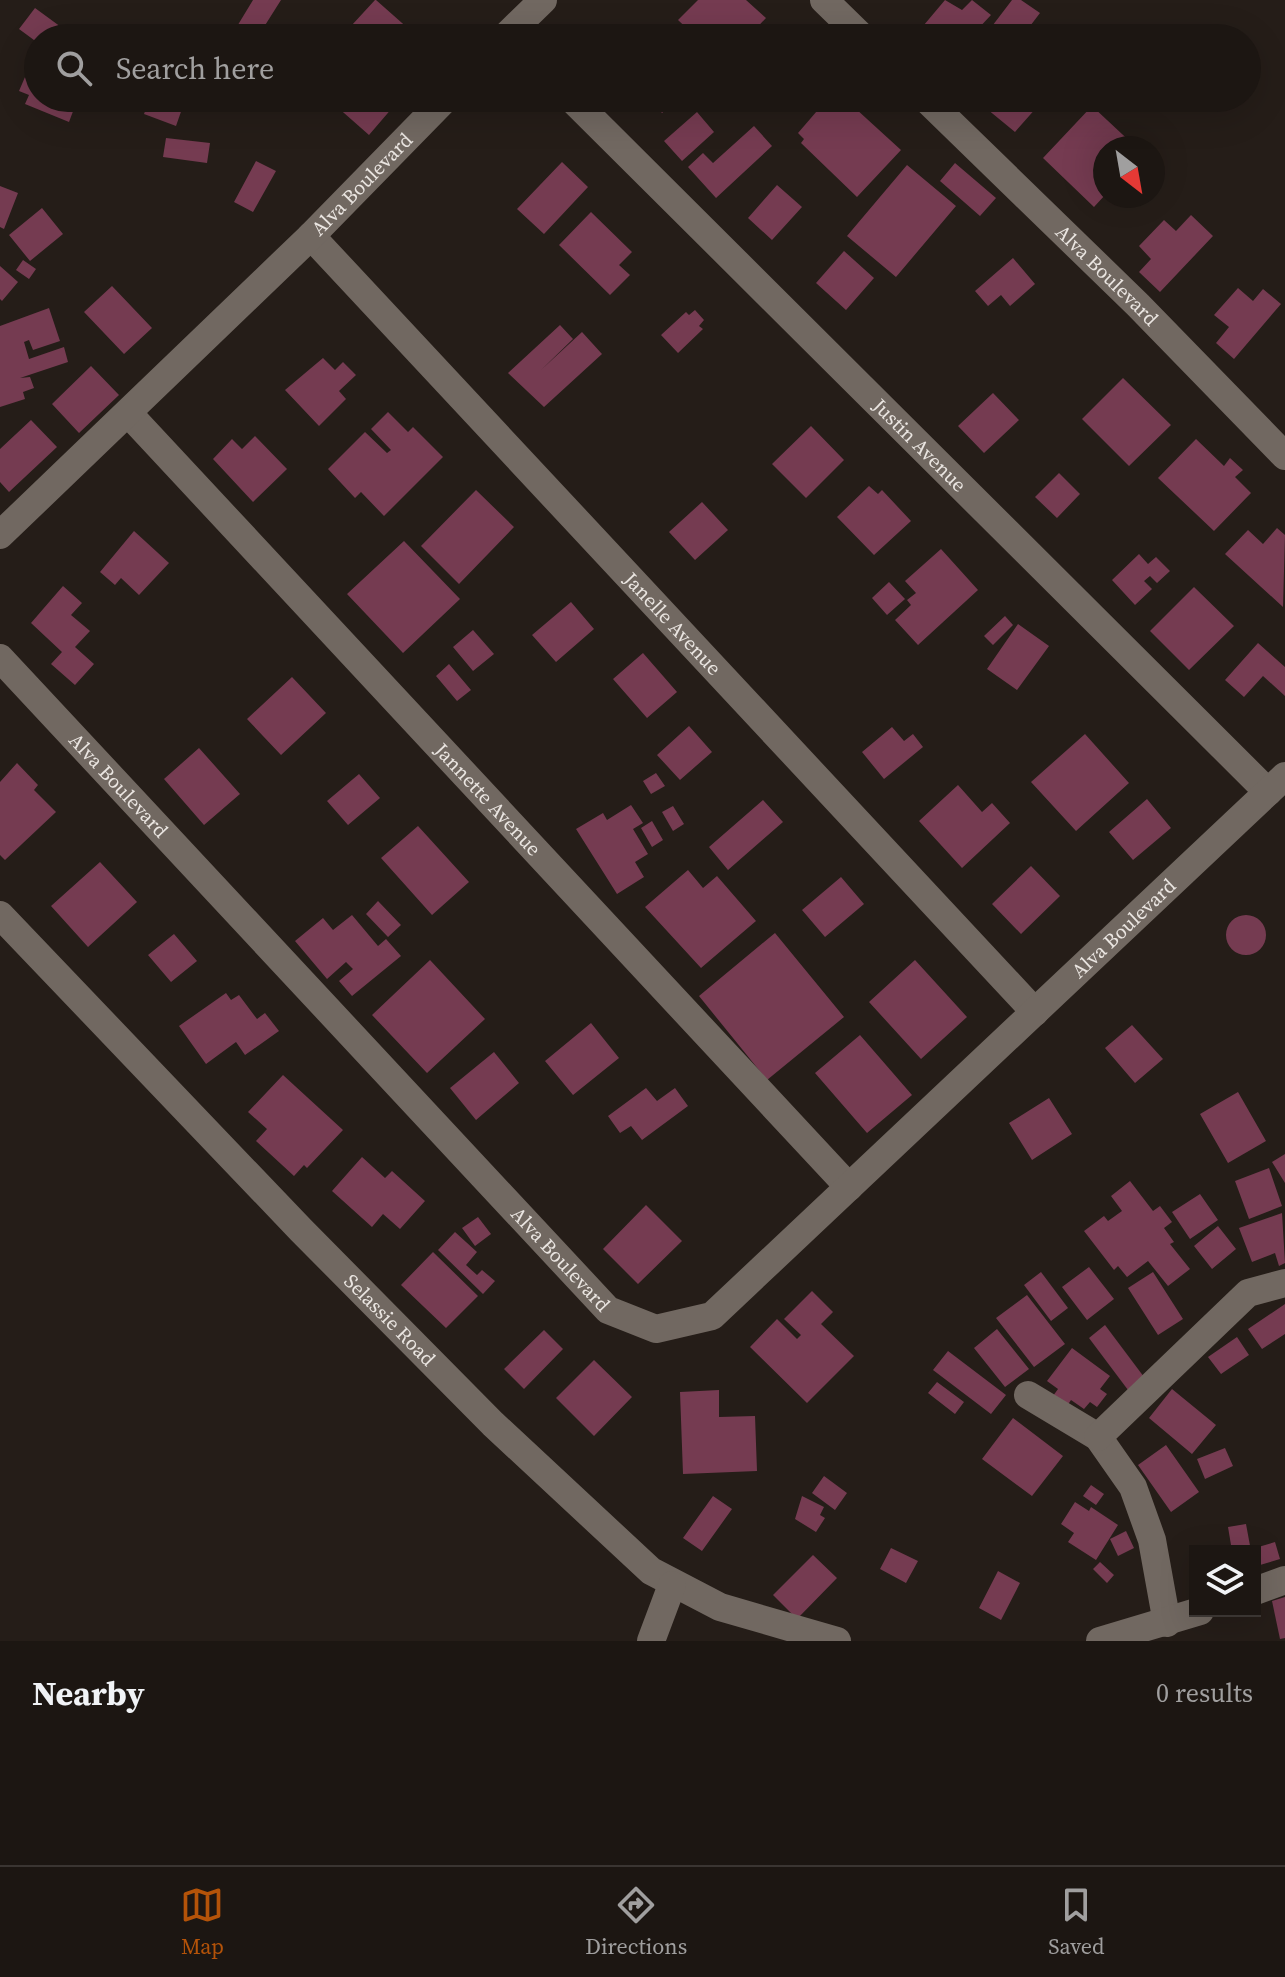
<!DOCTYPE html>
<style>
body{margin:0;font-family:"Source Serif 4",serif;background:#292320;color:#f1f3f6}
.controls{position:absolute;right:24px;bottom:24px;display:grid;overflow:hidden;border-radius:0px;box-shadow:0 8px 32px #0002}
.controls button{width:72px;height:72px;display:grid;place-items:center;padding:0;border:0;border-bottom:2px solid #3a3532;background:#1c1612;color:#f1f3f6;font:40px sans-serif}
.compass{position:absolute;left:1093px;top:136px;width:72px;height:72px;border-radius:50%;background:#1c1612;box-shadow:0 8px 32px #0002;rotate:149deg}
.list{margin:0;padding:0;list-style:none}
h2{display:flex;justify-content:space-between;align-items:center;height:104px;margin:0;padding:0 32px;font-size:34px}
h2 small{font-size:26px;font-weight:400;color:#a09f9f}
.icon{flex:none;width:44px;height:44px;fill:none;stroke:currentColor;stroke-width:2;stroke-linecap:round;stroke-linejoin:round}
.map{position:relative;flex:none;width:1285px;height:1641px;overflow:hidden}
.search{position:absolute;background:#1c1612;box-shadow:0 8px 32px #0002;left:24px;right:24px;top:24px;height:88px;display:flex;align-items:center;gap:20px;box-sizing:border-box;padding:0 28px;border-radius:44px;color:#a09f9f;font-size:30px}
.sheet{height:224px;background:#1c1612}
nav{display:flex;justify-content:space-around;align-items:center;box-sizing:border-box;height:112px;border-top:2px solid #3a3532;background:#1c1612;font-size:22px;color:#a09f9f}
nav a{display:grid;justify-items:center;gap:4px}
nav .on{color:#b45309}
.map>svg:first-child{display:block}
.building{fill:#753b51}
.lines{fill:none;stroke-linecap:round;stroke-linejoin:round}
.minor{stroke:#716861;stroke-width:28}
.labels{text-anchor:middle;stroke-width:7;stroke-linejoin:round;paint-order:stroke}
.street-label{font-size:20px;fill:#eae5e1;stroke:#0b0806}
</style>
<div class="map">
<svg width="1285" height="1641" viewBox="0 0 1285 1641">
<rect width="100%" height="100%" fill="#251d18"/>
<path class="building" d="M253,0H281L257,38H241L233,33Z
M375,0H376L419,38H340Z
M698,0H746L766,18L747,38H697L678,20Z
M945,0L962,10L972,0L991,15L977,30L972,25L961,38H913Z
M1012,0H1021L1040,13L1021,38H983Z
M35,8L76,38H38V43L19,29Z
M28,70L38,74V98H56L75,106L69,122L25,104L29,95L19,91Z
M150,98H162L183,106L176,126L144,114Z
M327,98H383L393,107L369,135Z
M649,98H680L662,113Z
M844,98L901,150L857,197L801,143L804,139L798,133L823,104L832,111Z
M996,98H1045L1015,132L987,109Z
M1092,106L1137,148H1105V195L1094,207L1043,158Z
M697,112L714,132L682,161L664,141Z
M754,126L772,146L716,198L688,167L703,153L713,163Z
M166,138L210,143L207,163L163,157Z
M256,161L276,171L253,212L234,202Z
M562,162L588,187L544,234L517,209Z
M955,163L996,198L980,216L940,181Z
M907,165L956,206L896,277L847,236Z
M777,185L802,207L772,240L748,218Z
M0,186L18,193L4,229L0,227Z
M42,208L63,234L30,261L9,235Z
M591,212L632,252L619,265L630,275L610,295L559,245Z
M1191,215L1213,236L1160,292L1139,272L1151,259L1139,246L1164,220L1176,231Z
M844,251L874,278L846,310L816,283Z
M1013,258L1035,284L1010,306L1001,295L988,306L975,291Z
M23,260L36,269L29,279L16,270Z
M0,266L18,282L2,301L0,299Z
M112,286L152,328L124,354L84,312Z
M1238,288L1253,301L1263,289L1281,304L1234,359L1216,343L1229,327L1214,315Z
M49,308L60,341L33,350L29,340L24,342L29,359L64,347L68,362L20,378L30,377L34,388L23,392L25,399L0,407V326Z
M695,310L704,320L699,326L703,329L678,353L661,335L686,312L689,315Z
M560,325L573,339L541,370L582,332L602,354L544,407L508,373Z
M323,358L335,370L343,362L356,375L339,391L346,399L319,426L285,390Z
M91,366L119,395L79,433L52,404Z
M1123,378L1171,425L1129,466L1082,419Z
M993,393L1019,420L984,453L958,426Z
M388,412L408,432L413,427L443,457L384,516L361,492L355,498L328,469L365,432L387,453L391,450L371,429Z
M31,420L57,447L9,492L0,482V449Z
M811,426L844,460L806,498L772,464Z
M255,436L287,469L253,502L213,459L232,439L242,449Z
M1196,439L1224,466L1230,458L1243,470L1235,477L1251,493L1214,531L1158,478Z
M1059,473L1080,494L1057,518L1035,497Z
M869,486L878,494L882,490L911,521L874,555L837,517Z
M476,490L514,527L459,584L421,546Z
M702,502L728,530L695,560L669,532Z
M1277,528L1285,535L1283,607L1225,554L1248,530L1263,544Z
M134,531L169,563L139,595L121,578L115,585L100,572Z
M404,541L460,599L403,653L347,594Z
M941,549L978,590L918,645L895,620L911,605L907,600L916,593L905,581Z
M1139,554L1148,564L1156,557L1170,571L1157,583L1150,576L1144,581L1152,589L1135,605L1112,580Z
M889,582L905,599L887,615L872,598Z
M63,586L82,603L71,615L90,631L75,647L94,664L75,685L51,664L62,652L31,623Z
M1194,587L1234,626L1189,670L1150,631Z
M571,602L594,629L556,662L532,635Z
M1005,616L1013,625L993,645L984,636Z
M1018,624L1049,646L1017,690L987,669Z
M473,630L494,654L473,671L453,647Z
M1258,643L1285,667V696L1263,676L1244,697L1225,680Z
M643,653L677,692L647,718L613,679Z
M449,664L471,690L457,701L436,676Z
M292,677L326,713L281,755L247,719Z
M689,726L712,752L680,780L657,755Z
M892,727L904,741L913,734L923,747L884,779L862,752Z
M1085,734L1129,783L1076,831L1031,782Z
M199,748L240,794L204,825L164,779Z
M17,763L38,785L34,790L56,812L5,860L0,855V782Z
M656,773L665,786L651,794L643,781Z
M359,774L380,798L348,825L327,801Z
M958,785L982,812L992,803L1010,823L962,868L919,821Z
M1147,799L1171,828L1133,860L1109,832Z
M763,800L783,822L728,870L709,847Z
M631,805L643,823L633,829L648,854L635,862L644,877L617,894L576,829L603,813L607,820Z
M673,806L684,824L673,831L662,812Z
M652,821L663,840L652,847L641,828Z
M418,826L469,882L432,915L381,858Z
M100,862L137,902L88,947L51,906Z
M1031,866L1060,896L1021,934L992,904Z
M688,870L703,888L717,876L756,921L701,968L645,907Z
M841,877L864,904L825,937L802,910Z
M378,901L401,925L388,937L366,914Z
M352,915L378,946L386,939L401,956L352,996L339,981L353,969L346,962L327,979L295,941L323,918L333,930Z
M1226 935a20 20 0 1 1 40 0a20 20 0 1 1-40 0Z
M775,933L844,1017L767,1080L699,996Z
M174,934L197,961L171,982L148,955Z
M430,960L485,1019L427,1073L372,1015Z
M915,960L967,1017L921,1059L869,1002Z
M226,993L231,1000L239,995L257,1019L265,1013L279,1031L245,1055L236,1042L206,1064L179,1026Z
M591,1023L619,1058L573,1095L545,1061Z
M1132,1025L1163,1059L1135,1083L1105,1048Z
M860,1035L912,1095L867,1133L815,1073Z
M494,1052L519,1083L476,1120L450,1088Z
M283,1075L343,1130L307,1168L304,1165L294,1176L256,1141L267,1129L248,1112Z
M646,1088L657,1101L675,1088L688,1106L642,1140L631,1126L620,1133L608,1116Z
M1238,1092L1266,1141L1228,1163L1200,1114Z
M1049,1098L1072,1134L1032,1160L1009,1123Z
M1285,1154V1183L1272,1162Z
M362,1157L385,1178L392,1171L425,1201L400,1229L383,1214L372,1227L332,1191Z
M1269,1168L1282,1206L1249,1219L1235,1181Z
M1130,1181L1153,1211L1160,1206L1172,1222L1164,1228L1174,1242L1170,1244L1190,1269L1168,1286L1148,1261L1127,1277L1118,1266L1114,1270L1084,1231L1104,1216L1108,1221L1122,1211L1111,1196Z
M1200,1194L1218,1220L1190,1239L1172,1212Z
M646,1205L682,1241L638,1284L603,1249Z
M1282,1213L1285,1263L1279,1266L1275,1253L1252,1262L1239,1228Z
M478,1217L491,1234L475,1246L462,1228Z
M1218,1226L1236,1249L1212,1269L1194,1246Z
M455,1232L477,1252L466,1265L477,1275L482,1270L495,1281L483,1294L438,1250Z
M433,1252L478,1296L446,1328L401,1285Z
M1089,1267L1114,1299L1087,1320L1062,1287Z
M1041,1272L1068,1308L1051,1321L1024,1285Z
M1153,1272L1183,1319L1158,1335L1128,1288Z
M812,1291L833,1312L821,1324L854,1356L807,1403L750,1347L777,1319L797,1339L801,1335L784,1319Z
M1027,1295L1065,1344L1034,1367L996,1318Z
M1285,1304V1334L1262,1349L1248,1329Z
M1105,1325L1144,1377L1128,1390L1089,1338Z
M997,1329L1029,1369L1005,1387L974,1348Z
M544,1330L563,1349L524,1389L504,1369Z
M1237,1337L1249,1355L1221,1374L1208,1357Z
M1072,1348L1110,1376L1100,1389L1107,1394L1097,1407L1090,1402L1084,1409L1071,1400L1067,1406L1053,1396L1058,1389L1047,1381Z
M948,1351L1006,1395L991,1414L933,1370Z
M594,1360L632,1397L594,1436L556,1398Z
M937,1382L964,1402L955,1414L928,1393Z
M1172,1389L1216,1425L1192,1454L1149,1418Z
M719,1390V1417L755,1416L757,1471L683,1474L680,1392Z
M1013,1418L1063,1456L1032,1496L982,1459Z
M1166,1445L1199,1492L1171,1512L1138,1465Z
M1225,1448L1233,1466L1205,1479L1197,1459Z
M824,1476L847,1493L835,1510L812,1493Z
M1091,1485L1104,1494L1096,1505L1083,1496Z
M713,1496L732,1509L702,1551L683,1538Z
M802,1496L824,1507L820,1515L825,1518L816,1532L795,1519Z
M1075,1502L1089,1511L1091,1507L1118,1525L1096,1560L1068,1542L1074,1533L1061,1524Z
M1246,1524L1251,1551H1232L1228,1527Z
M1126,1531L1134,1548L1118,1556L1110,1539Z
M1275,1542L1280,1559L1260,1565L1255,1548Z
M891,1548L918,1561L906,1583L880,1569Z
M813,1555L837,1578L797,1619L773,1595Z
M1100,1562L1114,1575L1107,1583L1093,1569Z
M998,1571L1020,1583L1001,1620L979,1608Z
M1285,1597V1638L1280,1639L1272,1601Z"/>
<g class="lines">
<g class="minor">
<path d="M824,0L863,38"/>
<path d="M504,38L543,0"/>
<path id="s1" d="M571,98L1268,792"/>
<path id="s2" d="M925,98L1138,305L1285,456"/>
<path id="s3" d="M311,236L1035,1012"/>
<path id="s4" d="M128,413L849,1187"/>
<path id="s5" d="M0,535L311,236L446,98"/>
<path id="s6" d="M0,658L608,1310L656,1329L712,1316L1285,776"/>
<path id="s7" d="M0,915L301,1230L493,1424L651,1571L720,1607L837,1641"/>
<path d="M1028,1395L1098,1437L1133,1487L1152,1540L1167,1623"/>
<path d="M1098,1437L1248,1293L1285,1283"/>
<path d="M1255,1591L1285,1580"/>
<path d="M651,1641L672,1585"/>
<path d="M1100,1641L1200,1611"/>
</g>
</g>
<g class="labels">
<g class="street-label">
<text dy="7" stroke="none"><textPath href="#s5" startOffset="504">Alva Boulevard</textPath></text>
<text dy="7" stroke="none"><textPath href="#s2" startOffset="254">Alva Boulevard</textPath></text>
<text dy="7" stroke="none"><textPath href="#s1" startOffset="492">Justin Avenue</textPath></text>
<text dy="7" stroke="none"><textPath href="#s3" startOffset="530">Janelle Avenue</textPath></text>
<text dy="7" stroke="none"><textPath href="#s6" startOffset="174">Alva Boulevard</textPath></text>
<text dy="7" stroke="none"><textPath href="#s4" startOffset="528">Jannette Avenue</textPath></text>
<text dy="7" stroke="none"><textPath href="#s6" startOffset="1566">Alva Boulevard</textPath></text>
<text dy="7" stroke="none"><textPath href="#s6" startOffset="822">Alva Boulevard</textPath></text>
<text dy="7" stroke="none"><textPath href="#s7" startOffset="562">Selassie Road</textPath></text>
</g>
</g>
</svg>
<div class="controls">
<button><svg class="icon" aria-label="layers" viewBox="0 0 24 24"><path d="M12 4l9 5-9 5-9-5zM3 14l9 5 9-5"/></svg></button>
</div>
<svg class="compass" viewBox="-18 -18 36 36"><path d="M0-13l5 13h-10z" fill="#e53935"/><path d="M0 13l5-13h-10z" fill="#a09f9f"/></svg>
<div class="search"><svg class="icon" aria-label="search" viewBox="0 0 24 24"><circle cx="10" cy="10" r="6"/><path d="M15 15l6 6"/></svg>Search here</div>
</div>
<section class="sheet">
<h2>Nearby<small>0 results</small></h2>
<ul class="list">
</ul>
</section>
<nav>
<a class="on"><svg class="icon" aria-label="map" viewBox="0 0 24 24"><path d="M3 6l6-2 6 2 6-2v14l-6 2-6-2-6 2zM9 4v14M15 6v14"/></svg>Map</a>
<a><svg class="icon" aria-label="directions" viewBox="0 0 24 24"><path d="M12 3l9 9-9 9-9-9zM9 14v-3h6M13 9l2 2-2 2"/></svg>Directions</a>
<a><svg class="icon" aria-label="saved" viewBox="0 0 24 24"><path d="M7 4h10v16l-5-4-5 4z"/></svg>Saved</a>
</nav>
